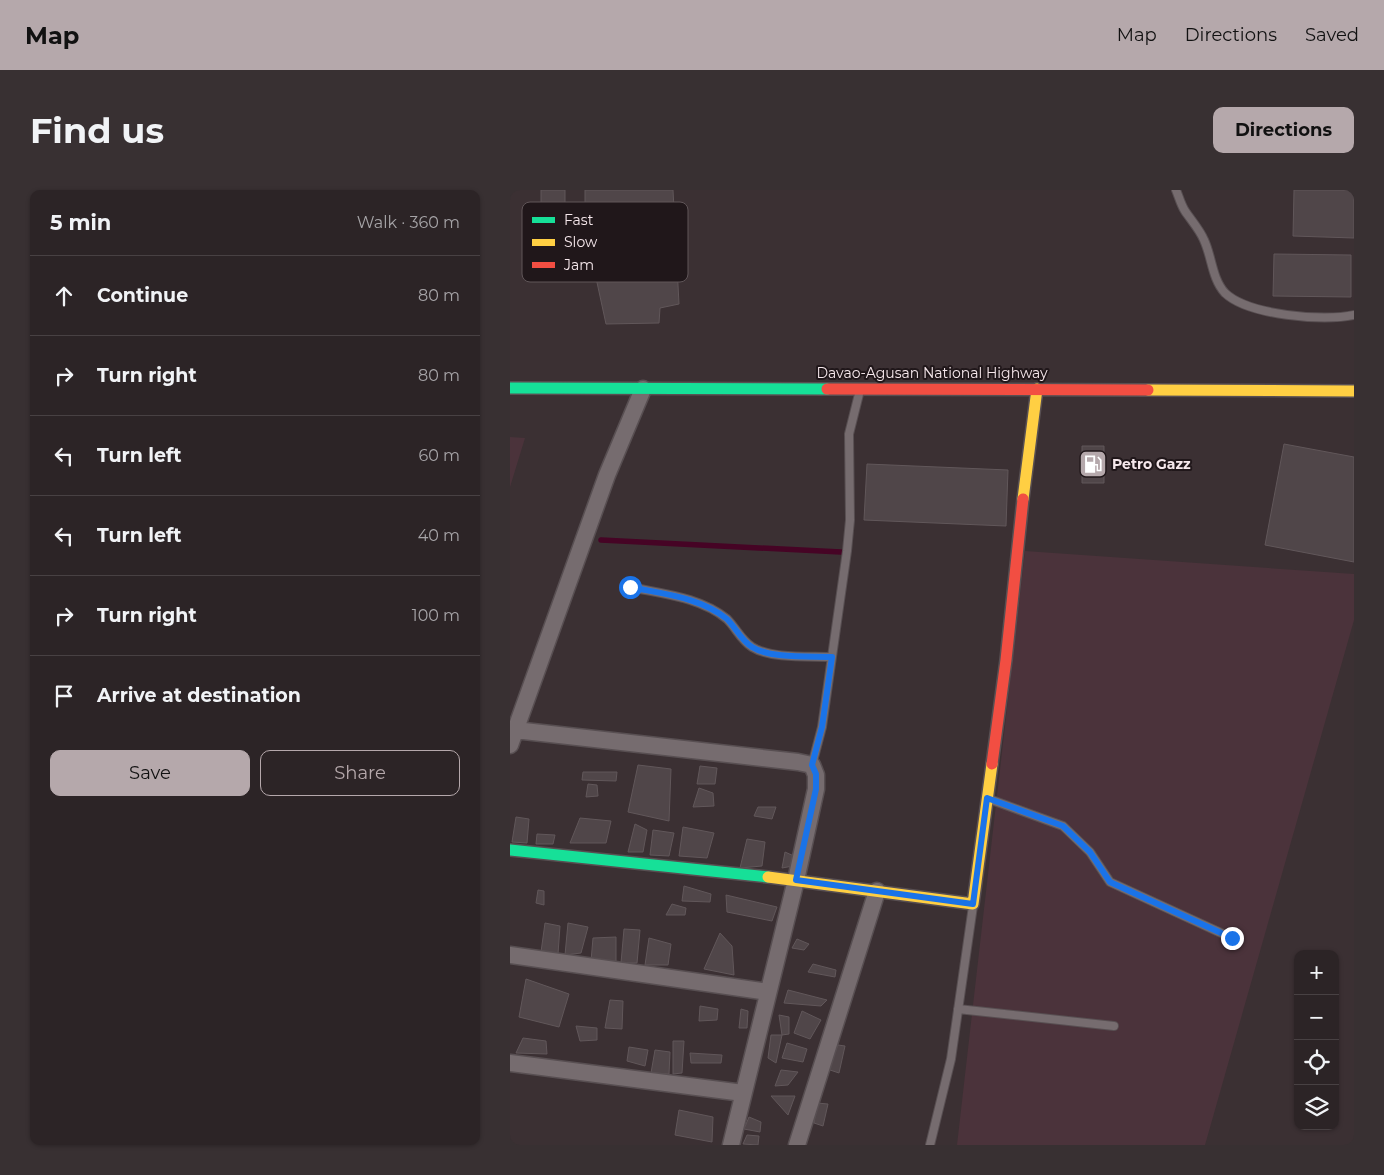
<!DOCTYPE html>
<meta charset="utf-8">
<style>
body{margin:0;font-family:Montserrat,sans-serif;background:#383032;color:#f1f3f6}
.controls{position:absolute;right:15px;bottom:15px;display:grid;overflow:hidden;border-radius:10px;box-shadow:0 1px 4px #0004}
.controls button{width:45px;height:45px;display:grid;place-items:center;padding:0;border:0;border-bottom:1px solid #484143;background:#2c2426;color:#f1f3f6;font:25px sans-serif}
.stop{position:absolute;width:15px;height:15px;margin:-11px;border:4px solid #1a73e8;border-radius:50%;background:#fff}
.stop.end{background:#1a73e8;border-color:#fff;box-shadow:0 1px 5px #0008}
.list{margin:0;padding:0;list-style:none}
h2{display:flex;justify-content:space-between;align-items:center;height:65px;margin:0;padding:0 20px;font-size:21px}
h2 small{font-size:16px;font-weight:400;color:#a6a4a7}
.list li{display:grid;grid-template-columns:32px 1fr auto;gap:15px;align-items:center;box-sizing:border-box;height:80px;padding:0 20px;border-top:1px solid #484143}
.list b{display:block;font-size:19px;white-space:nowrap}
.list em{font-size:16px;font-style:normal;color:#a6a4a7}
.actions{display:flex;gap:10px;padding:15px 20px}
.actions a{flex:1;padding:11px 0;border:1px solid #b5a8ab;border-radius:10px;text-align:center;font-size:18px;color:#b5a8ab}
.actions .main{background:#b5a8ab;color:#111}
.icon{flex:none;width:28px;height:28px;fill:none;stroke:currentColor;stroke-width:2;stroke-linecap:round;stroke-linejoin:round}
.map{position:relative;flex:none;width:844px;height:955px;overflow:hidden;border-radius:10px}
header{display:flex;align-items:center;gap:30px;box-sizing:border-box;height:70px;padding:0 25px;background:#b5a8ab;color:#111}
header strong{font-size:24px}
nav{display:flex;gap:28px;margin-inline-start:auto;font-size:18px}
.intro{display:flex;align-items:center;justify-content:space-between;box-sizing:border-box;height:120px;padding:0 30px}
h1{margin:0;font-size:35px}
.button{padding:12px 22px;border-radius:10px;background:#b5a8ab;color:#111;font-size:18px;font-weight:700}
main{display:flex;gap:30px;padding:0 30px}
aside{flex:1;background:#2c2426;border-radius:10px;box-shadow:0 1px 4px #0004}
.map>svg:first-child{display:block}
.built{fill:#4b333b}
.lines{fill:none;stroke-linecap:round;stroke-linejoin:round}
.stream{stroke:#460425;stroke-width:5.5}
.building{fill:#504649;stroke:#61575a}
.lane-casing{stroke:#584f52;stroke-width:10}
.street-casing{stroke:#584f52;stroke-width:19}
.fast-casing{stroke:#584f52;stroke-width:14}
.slow-casing{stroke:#584f52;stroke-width:14}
.jam-casing{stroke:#584f52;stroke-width:14}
.lane{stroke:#766c6f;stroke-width:8}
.street{stroke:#766c6f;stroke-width:16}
.fast{stroke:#16e098;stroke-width:11}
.slow{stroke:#ffcf43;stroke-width:11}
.jam{stroke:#f24e42;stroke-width:11}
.route{stroke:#1a73e8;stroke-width:6}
.labels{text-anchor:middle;stroke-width:4;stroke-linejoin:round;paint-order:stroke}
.street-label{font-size:14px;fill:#f6e8ec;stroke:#20171a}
.poi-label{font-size:14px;font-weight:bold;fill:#f6e8ec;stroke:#20171a;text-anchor:start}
.key{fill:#20171a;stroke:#605659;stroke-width:1}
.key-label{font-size:14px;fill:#f6e8ec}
</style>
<header>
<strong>Map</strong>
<nav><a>Map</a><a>Directions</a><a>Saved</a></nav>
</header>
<div class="intro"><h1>Find us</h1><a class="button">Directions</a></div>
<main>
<aside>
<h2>5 min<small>Walk · 360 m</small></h2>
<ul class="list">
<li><svg class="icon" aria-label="ahead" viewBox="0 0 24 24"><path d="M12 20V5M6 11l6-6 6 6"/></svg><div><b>Continue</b></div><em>80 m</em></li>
<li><svg class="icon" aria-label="right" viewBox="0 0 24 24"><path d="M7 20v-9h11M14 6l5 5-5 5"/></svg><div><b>Turn right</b></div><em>80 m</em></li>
<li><svg class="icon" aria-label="left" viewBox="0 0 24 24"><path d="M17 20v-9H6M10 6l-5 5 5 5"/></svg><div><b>Turn left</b></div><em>60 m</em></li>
<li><svg class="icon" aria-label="left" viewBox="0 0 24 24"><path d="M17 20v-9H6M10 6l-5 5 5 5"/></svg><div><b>Turn left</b></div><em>40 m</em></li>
<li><svg class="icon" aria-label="right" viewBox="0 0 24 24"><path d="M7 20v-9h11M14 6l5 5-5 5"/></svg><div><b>Turn right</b></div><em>100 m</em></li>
<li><svg class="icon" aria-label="arrive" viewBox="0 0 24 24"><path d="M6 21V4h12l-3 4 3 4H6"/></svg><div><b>Arrive at destination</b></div></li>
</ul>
<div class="actions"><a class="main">Save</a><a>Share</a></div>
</aside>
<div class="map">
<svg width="844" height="955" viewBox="0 0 844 955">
<rect width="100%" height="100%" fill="#3b3033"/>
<path class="built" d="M0,247L15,248L0,297Z
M515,361L844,384V430L695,955H447Z"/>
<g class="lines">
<path class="stream" d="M91,350L331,362"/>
</g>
<path class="building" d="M31,0H55V18H31Z
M75,0H163L169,114L150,118L149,133L96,134L75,37Z
M784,0H844V48L783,46Z
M764,64L841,65V107L763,106Z
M774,254L844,267V372L755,355Z
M572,256H594V293H572Z
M357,274L498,280L496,336L354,330Z
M128,575L161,579L159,631L118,622Z
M190,576L207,578L205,594H187Z
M73,582H107L106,591L72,590Z
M78,594L87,595L88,606L76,607Z
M189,598L203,603L204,616L183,617Z
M248,617H266L262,629L244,626Z
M6,627L19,629L17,653L2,652Z
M70,628L101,631L96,653H60Z
M125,634L137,640L133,662H118Z
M173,637L204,643L197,668L169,666Z
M143,640L164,643L159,666L140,665Z
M27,644L45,645L43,654H26Z
M237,649L255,652L252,676L230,678Z
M275,662L284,666L283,676L272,678Z
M174,696L201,704L200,712L172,711Z
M28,700L34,701V715L26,713Z
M216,705L267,717L262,731L217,722Z
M162,714L176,718L175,725H156Z
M35,733L50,736L48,764L31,762Z
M58,733L78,737L71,763L55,765Z
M114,739L130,740L127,773H111Z
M210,743L222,756L224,785L194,779Z
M106,747V775L81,771L83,748Z
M139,748L161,754L158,775H135Z
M287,749L299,754L294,760L282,758Z
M303,774L326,780L325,787L298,782Z
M16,789L59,804L49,837L9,827Z
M278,800L317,810L311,816L274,813Z
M100,810L113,811L112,839L95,838Z
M190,816L208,819L207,830L189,831Z
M231,819L238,821L237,838H229Z
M292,821L311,830L300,849L284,843Z
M269,825L279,827V844L272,845Z
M66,836L87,838V850L70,851Z
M261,845H272L266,873L258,868Z
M13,848L36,851L37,864L6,863Z
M163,851H174L172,883L163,884Z
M277,853L297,859L293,872L272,868Z
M328,855L335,856L329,883L317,879Z
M119,857L138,860L135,876L117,871Z
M145,860L160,862L159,884L141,883Z
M180,863L212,865L211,873H181Z
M271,880L288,882L278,895L265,896Z
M261,906H285L278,925Z
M307,913L318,914L313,936L304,933Z
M169,920L203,927L202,952L165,945Z
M239,927L251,932L250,942L234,939Z
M237,945L249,946L248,955L233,954Z"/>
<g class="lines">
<g class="lane-casing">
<path id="lane" d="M666,0C669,7 671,15 675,21C681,30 690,40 694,50C702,67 702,89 715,103C738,125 814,132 844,125
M120,397C153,404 190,407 217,429C226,438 231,450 242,457C261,469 300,466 321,467
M302,575L312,537L337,361L340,330L339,244L349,204
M479,609L553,636L580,662L600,692L722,748
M448,819L604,836
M420,955L441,869L463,716"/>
</g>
<g class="street-casing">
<path id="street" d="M5,540L288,572L302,575L306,585V599L286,690L221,955
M0,555L97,285L133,199
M0,765L258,802
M0,873L233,903
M287,955L367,701"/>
</g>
<g class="fast-casing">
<path id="fast" d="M0,198L317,199
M0,660L258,687"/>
</g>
<g class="slow-casing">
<path id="slow" d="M638,200L844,201
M513,309L527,199
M258,687L463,714L482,574"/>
</g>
<g class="jam-casing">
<path id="jam" d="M317,199L638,200
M482,574L496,470L513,309"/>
</g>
<use href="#lane" class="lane"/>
<use href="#street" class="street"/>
<use href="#fast" class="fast"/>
<use href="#slow" class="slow"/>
<use href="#jam" class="jam"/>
</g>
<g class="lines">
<path class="route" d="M120,397C153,404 190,407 217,429C226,438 231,450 242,457C261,469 300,466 322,467L312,537L302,575L306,584V599L286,690L463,714L477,608L553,636L580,662L600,692L722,748"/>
</g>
<defs>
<g id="fuel-square" transform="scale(1.4375)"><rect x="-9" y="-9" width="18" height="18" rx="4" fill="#b5a8ab" stroke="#20171a"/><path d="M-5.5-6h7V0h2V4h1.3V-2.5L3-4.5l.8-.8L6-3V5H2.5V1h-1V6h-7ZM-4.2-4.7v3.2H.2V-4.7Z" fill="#fff"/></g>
</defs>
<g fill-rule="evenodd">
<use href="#fuel-square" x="583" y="274"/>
</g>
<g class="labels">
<g class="street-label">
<text x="422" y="188">Davao-Agusan National Highway</text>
</g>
<g class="poi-label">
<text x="602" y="279">Petro Gazz</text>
</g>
</g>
<rect x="12" y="12" width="166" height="80" rx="8" class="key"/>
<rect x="22" y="27" width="23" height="6" fill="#16e098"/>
<rect x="22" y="49" width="23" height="7" fill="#ffcf43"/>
<rect x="22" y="72" width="23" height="6" fill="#f24e42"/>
<g class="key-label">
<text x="54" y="35">Fast</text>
<text x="54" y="57">Slow</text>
<text x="54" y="80">Jam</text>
</g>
</svg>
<div class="controls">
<button>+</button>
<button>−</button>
<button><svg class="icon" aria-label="locate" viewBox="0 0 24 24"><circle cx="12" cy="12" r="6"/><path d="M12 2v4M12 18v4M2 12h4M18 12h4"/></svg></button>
<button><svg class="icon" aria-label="layers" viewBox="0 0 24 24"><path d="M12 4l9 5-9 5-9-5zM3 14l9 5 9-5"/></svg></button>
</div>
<div class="stop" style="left:120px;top:397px"></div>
<div class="stop end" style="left:722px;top:748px"></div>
</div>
</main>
